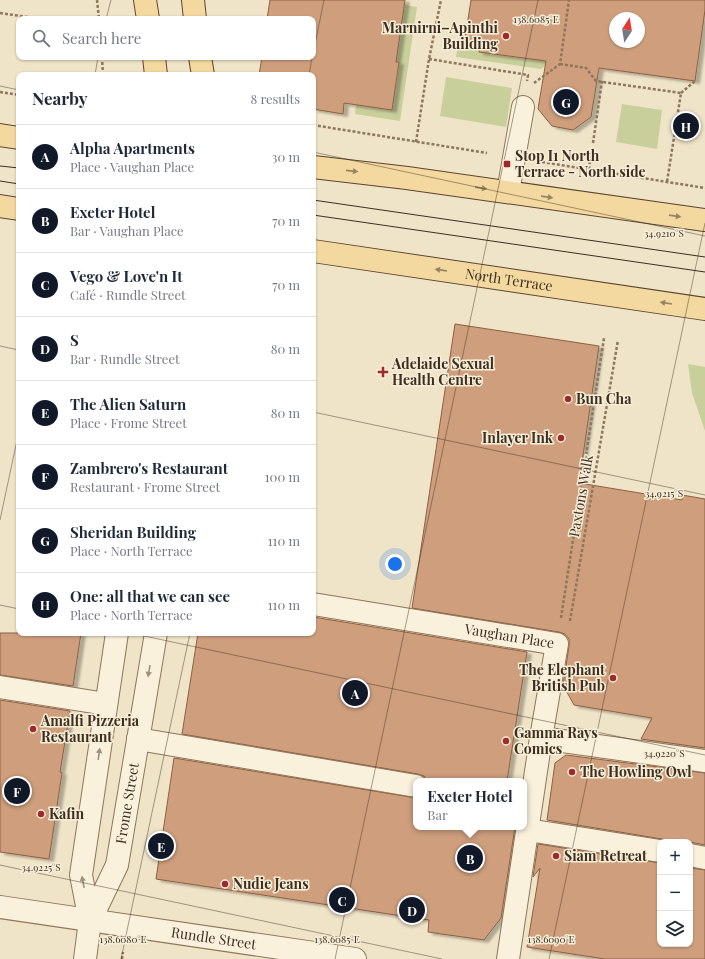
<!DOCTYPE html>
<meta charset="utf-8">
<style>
body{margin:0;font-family:"Playfair Display",serif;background:#f2f2f3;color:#1f2937}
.controls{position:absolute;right:12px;bottom:12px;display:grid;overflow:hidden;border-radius:8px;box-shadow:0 1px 3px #0004}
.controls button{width:36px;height:36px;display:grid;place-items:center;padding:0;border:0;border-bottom:1px solid #e0e1e3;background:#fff;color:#1f2937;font:20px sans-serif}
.compass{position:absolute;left:609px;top:12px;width:36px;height:36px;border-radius:50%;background:#fff;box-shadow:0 1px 3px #0004;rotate:12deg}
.you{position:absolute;left:395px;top:564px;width:14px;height:14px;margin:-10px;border:3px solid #fff;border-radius:50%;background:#1a73e8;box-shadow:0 0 0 6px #1a73e833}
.badge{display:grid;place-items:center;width:26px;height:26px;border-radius:50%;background:#111827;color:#fff;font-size:13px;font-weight:700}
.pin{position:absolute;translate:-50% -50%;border:2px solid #fff;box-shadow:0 1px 4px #0006}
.popup{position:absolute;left:413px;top:778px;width:114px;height:52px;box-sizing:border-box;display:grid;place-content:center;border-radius:8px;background:#fff;filter:drop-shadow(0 1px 3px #0005);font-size:13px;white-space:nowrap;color:#747a83}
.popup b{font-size:15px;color:#1f2937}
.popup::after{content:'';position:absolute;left:50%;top:100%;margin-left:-8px;border:8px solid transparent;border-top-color:#fff}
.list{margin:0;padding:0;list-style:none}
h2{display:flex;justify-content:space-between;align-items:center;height:52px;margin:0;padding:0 16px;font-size:17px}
h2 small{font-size:13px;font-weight:400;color:#747a83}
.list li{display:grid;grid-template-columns:26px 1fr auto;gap:12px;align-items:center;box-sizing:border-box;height:64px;padding:0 16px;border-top:1px solid #e0e1e3}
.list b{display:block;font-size:15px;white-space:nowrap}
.list p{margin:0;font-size:13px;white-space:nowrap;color:#747a83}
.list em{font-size:13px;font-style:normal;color:#747a83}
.icon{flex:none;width:22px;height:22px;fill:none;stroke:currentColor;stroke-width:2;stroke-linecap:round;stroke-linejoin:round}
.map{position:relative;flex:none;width:705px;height:959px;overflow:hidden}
.search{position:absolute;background:#fff;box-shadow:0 1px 3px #0004;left:16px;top:16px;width:300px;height:44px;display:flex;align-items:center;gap:10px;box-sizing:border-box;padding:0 14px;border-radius:8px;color:#747a83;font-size:15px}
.panel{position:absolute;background:#fff;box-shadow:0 1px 3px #0004;left:16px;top:72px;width:300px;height:564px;border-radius:8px}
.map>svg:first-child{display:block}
.green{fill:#c9cf9b}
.building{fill:#cf9f7d;stroke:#8d5f41;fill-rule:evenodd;filter:url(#shadow)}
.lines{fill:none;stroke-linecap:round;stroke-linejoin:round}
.minor-casing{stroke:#8d765c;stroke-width:24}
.major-casing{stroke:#5b4430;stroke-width:24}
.path{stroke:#8d765c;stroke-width:2.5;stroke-dasharray:3 2;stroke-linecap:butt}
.minor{stroke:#faf1dc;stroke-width:22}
.major{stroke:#f3d9a0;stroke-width:22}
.tram{stroke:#3d2e20;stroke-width:1}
.oneway{fill:#988460}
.oneway2{fill:#9c907e}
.ticks{fill:none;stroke:#3d2e20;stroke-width:1;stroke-opacity:0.45}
.poi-dot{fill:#9e2a2b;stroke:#f7eed8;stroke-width:1.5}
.labels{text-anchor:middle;stroke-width:3;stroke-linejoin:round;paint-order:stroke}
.poi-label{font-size:14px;font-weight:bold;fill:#3d2e20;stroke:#f7eed8;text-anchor:start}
.street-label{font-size:14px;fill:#3d2e20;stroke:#f7eed8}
.ticks-label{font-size:10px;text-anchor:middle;fill:#3d2e20;stroke:#f7eed8;stroke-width:3;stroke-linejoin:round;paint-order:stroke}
</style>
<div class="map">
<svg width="705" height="959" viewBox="0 0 705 959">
<defs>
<filter id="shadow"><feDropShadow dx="4.5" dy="2.5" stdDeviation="1" flood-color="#0004"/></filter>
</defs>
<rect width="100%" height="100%" fill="#f0e4c8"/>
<path class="green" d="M404,5L417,7L400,121L355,114L356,105L392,110L399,62H396Z
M461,27L467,28L464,45L479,47V52L527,59H554L541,69L456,57Z
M446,77L512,88L506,127L440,116Z
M622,104L662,110L657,149L616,142Z
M688,364L705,367V431L692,393Z"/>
<path class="building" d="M270,0H405L396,62H399L392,110L344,103L343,114L313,109V75H259L262,57H313V19H267Z
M471,0H705V10L695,81L599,68L591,117L573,130L552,126L538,109L546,61L479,52V47L464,45ZM615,18H639V42H615Z
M455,324L599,346L579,483L682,500V495L705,499V748L641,739L652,718L574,705L563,685L569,646V639L565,634L559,632L412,608Z
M313,617L527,652L507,781H427L424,776L418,774L182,734L198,633H313Z
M0,633H81L73,686L0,675Z
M0,700L70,711L60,772L62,773L49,859L0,852Z
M566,755L705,773V845L690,842H668L662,839L547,820L555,763Z
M174,758L416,798V827H515L501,918L484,940L428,932L429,920L156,879Z
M538,844L660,863V944H690V868L705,870V959H605L527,947L540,868L533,877Z"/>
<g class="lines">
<g class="minor-casing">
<g id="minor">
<path d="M508,192L523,107"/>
<path id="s1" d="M313,604L557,644L541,738L508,959"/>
<path d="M0,687L106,704"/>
<path d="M541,738L705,761"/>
<path d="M138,739L416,786"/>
<path d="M528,830L660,851"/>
<path d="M690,855L705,858"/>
<path id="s2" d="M0,907L355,959"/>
<path d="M90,921L81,875L117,633"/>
<path id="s3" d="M85,959L90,921L117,865L156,633"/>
</g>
</g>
<g class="major-casing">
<g id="major">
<path d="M145,0L148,19"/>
<path d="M193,0L195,19"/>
<path d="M154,57L156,75"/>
<path d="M200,57L203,75"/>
<path d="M0,135L19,138"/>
<path d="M313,167L407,178L705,220"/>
<path d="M0,206L19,209"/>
<path id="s4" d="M313,251L705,309"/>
</g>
</g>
<path class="path" d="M97,0L99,19
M0,13L41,19
M102,57L103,75
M429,59L528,75L527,81
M560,64L586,68L596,81L681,93L667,182
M24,75L25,72
M534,83L560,64L569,0
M0,92L19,95
M681,93L695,81
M313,125L487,153
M416,142L429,59L441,0
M593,143L602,81
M542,162L705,188
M589,169L591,151
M561,618L604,338
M570,621L618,340
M122,959L123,952"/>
<use href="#minor" class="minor"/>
<use href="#major" class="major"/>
<path class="tram" d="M0,166L19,168
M0,181L19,184
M313,200L705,257
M313,215L705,272"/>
</g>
<defs><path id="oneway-solid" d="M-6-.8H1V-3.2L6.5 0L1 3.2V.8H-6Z"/></defs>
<g class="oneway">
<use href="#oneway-solid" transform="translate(352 171) rotate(6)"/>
<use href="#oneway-solid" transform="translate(481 188) rotate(8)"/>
<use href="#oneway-solid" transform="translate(547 197) rotate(8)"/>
<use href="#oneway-solid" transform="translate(675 216) rotate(8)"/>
<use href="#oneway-solid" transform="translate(441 270) rotate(-172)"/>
<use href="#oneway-solid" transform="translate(666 303) rotate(-171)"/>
</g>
<g class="oneway2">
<use href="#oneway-solid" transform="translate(149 671) rotate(100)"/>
<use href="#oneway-solid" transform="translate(99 754) rotate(-82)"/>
<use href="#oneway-solid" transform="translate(83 882) rotate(-101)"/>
</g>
<path class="ticks" d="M106,19L111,0M313,54L324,0M95,75L98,57M309,75L312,57M0,86L19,90M313,152L705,236M0,346L19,350M313,412L705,495M0,520L19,431M0,605L19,609M130,633L705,755M0,865L442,959M121,959L190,633M335,959L538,0M549,959L705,223"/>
<g class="poi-dot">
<circle cx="506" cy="36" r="4"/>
<rect x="503" y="160" width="8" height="8" rx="2"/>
<path d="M381 366h4v4h4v4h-4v4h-4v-4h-4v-4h4z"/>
<circle cx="568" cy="399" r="4"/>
<circle cx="561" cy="438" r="4"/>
<circle cx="613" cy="678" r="4"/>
<circle cx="33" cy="729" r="4"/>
<circle cx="506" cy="741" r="4"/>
<circle cx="572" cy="772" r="4"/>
<circle cx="41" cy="814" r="4"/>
<circle cx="556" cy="856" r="4"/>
<circle cx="225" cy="884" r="4"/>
</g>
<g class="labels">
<g class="poi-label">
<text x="498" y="33" text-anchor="end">Marnirni–Apinthi<tspan x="498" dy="16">Building</tspan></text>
<text x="515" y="161">Stop I1 North<tspan x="515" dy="16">Terrace - North side</tspan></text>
<text x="392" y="369">Adelaide Sexual<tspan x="392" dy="16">Health Centre</tspan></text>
<text x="576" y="404">Bun Cha</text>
<text x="553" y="443" text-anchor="end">Inlayer Ink</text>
<text x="605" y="675" text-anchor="end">The Elephant<tspan x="605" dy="16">British Pub</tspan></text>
<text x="41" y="726">Amalfi Pizzeria<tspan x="41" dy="16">Restaurant</tspan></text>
<text x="514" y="738">Gamma Rays<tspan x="514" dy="16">Comics</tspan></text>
<text x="580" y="777">The Howling Owl</text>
<text x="49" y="819">Kafin</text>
<text x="564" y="861">Siam Retreat</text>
<text x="233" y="889">Nudie Jeans</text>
</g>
<g class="street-label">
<text dy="5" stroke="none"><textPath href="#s4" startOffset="198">North Terrace</textPath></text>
<text transform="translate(581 496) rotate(-80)" y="5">Paxtons Walk</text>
<text dy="5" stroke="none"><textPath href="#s1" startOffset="199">Vaughan Place</textPath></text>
<text dy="5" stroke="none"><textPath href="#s3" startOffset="163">Frome Street</textPath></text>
<text dy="5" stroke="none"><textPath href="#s2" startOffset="216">Rundle Street</textPath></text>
</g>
</g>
<g class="ticks-label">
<text x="536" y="23">138.6085°E</text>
<text x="664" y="237">34.9210°S</text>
<text x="664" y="497">34.9215°S</text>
<text x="664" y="757">34.9220°S</text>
<text x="41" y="871">34.9225°S</text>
<text x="123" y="943">138.6080°E</text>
<text x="337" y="943">138.6085°E</text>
<text x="551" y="943">138.6090°E</text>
</g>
</svg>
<div class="controls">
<button>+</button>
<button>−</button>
<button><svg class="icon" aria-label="layers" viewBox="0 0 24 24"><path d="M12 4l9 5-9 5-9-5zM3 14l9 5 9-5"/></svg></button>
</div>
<svg class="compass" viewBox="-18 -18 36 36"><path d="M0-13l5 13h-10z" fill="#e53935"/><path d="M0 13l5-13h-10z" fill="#747a83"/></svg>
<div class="you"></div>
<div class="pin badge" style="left:355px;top:693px">A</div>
<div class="pin badge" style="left:470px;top:858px">B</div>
<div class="popup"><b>Exeter Hotel</b>Bar</div>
<div class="pin badge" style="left:342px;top:900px">C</div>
<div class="pin badge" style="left:412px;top:910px">D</div>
<div class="pin badge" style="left:161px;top:846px">E</div>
<div class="pin badge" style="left:17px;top:791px">F</div>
<div class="pin badge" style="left:566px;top:102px">G</div>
<div class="pin badge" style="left:686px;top:126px">H</div>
<div class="search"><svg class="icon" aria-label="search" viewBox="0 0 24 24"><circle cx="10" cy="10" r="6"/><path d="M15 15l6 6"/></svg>Search here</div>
<section class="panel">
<h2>Nearby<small>8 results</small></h2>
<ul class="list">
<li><span class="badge">A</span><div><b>Alpha Apartments</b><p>Place · Vaughan Place</p></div><em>30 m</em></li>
<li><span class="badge">B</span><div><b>Exeter Hotel</b><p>Bar · Vaughan Place</p></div><em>70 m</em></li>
<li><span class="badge">C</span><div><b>Vego &amp; Love'n It</b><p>Café · Rundle Street</p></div><em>70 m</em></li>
<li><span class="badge">D</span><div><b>S</b><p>Bar · Rundle Street</p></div><em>80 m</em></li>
<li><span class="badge">E</span><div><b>The Alien Saturn</b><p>Place · Frome Street</p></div><em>80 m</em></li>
<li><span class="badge">F</span><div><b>Zambrero's Restaurant</b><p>Restaurant · Frome Street</p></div><em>100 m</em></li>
<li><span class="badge">G</span><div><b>Sheridan Building</b><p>Place · North Terrace</p></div><em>110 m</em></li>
<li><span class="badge">H</span><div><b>One: all that we can see</b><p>Place · North Terrace</p></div><em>110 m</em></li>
</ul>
</section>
</div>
